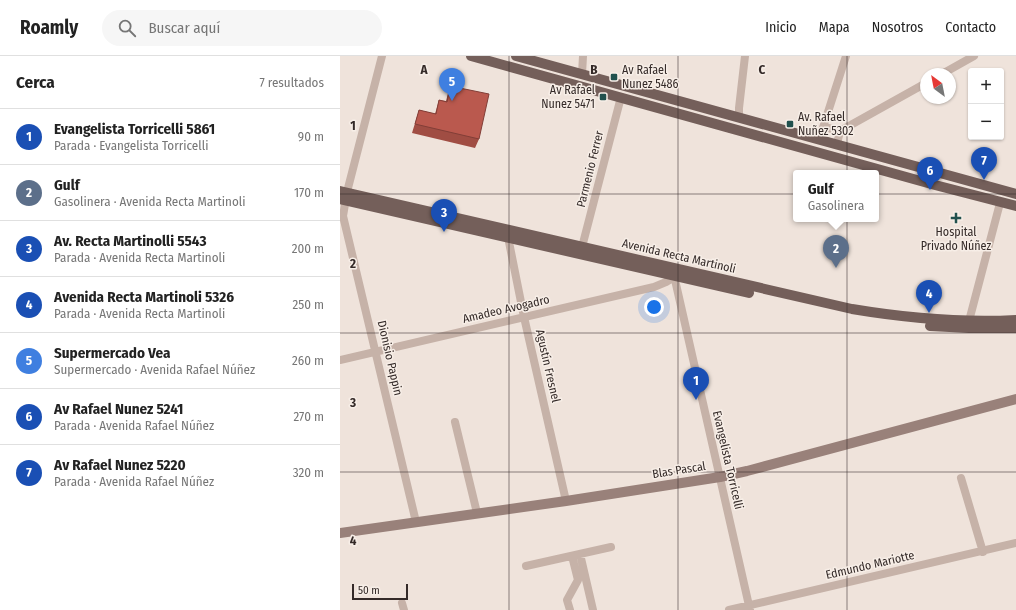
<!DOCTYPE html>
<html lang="es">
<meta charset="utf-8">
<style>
body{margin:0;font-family:"Fira Sans Condensed",sans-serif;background:#f6f6f6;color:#222}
.controls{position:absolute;right:12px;top:12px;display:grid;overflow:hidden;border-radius:4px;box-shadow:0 1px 3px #0004}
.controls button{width:36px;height:36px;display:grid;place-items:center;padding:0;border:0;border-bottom:1px solid #e0e0e0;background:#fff;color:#222;font:20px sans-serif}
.compass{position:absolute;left:580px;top:12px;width:36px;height:36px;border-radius:50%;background:#fff;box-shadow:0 1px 3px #0004;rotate:328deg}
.scale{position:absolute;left:12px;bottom:10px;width:56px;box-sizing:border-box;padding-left:4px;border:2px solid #342a28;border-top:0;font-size:11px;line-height:14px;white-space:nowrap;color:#342a28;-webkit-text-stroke:3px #f7eee7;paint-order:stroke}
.you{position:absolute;left:314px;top:251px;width:14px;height:14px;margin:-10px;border:3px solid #fff;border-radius:50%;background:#1a73e8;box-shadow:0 0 0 6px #1a73e833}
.badge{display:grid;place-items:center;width:26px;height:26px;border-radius:50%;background:#1a73e8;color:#fff;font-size:13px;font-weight:700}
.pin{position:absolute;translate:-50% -33px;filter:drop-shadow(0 1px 2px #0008)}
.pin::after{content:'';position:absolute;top:21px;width:14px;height:12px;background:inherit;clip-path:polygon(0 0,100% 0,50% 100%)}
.popup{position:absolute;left:453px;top:114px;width:86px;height:52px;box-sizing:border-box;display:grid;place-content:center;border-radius:4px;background:#fff;filter:drop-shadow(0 1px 3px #0005);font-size:13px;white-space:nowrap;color:#767676}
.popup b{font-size:15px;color:#222}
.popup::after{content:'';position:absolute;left:50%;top:100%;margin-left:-8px;border:8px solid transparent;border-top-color:#fff}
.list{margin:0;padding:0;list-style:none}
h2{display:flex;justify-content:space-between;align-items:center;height:52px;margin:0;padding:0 16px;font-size:17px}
h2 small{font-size:13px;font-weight:400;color:#767676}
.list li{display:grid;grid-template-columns:26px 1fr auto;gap:12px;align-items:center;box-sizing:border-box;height:56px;padding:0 16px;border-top:1px solid #e0e0e0}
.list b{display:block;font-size:15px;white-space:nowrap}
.list p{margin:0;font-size:13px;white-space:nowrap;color:#767676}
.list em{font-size:13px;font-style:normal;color:#767676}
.icon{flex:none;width:22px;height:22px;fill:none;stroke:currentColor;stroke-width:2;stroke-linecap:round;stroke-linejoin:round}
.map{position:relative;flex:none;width:676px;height:554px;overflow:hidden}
header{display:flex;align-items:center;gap:24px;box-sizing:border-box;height:56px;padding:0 20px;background:#fff;border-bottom:1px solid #e0e0e0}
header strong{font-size:19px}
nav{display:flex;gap:22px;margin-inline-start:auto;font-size:14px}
.search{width:280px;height:36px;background:#f6f6f6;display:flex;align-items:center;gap:10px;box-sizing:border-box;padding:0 14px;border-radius:22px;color:#767676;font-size:15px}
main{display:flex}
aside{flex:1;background:#fff}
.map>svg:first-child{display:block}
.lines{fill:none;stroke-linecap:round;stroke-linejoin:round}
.minor{stroke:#c6b2a8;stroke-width:8}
.secondary{stroke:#99817a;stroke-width:10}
.primary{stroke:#745f5a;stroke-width:10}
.wall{fill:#a04d43}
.building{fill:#ba594e;stroke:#823e37}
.grid{fill:none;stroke:#342a28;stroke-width:1;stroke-opacity:0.55}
.poi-dot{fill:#21514e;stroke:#f7eee7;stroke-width:1.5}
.labels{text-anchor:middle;stroke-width:3;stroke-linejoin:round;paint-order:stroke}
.poi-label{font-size:12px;fill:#342a28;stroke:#f7eee7;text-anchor:start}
.street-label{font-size:12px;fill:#342a28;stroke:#f7eee7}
.grid-label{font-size:13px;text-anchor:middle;font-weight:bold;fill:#342a28;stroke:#f7eee7;stroke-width:3;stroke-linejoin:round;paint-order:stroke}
</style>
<header>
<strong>Roamly</strong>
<div class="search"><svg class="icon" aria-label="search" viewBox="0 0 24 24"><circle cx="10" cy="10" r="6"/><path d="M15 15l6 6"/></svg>Buscar aquí</div>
<nav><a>Inicio</a><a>Mapa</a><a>Nosotros</a><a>Contacto</a></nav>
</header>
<main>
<aside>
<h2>Cerca<small>7 resultados</small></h2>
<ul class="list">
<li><span class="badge" style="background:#1a4fb4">1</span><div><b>Evangelista Torricelli 5861</b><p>Parada · Evangelista Torricelli</p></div><em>90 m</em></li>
<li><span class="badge" style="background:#5c6f8a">2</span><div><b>Gulf</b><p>Gasolinera · Avenida Recta Martinoli</p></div><em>170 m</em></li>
<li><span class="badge" style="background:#1a4fb4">3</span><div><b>Av. Recta Martinolli 5543</b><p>Parada · Avenida Recta Martinoli</p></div><em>200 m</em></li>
<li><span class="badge" style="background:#1a4fb4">4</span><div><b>Avenida Recta Martinoli 5326</b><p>Parada · Avenida Recta Martinoli</p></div><em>250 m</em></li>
<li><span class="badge" style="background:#3f7fe0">5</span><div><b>Supermercado Vea</b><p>Supermercado · Avenida Rafael Núñez</p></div><em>260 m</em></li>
<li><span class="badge" style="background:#1a4fb4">6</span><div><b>Av Rafael Nunez 5241</b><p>Parada · Avenida Rafael Núñez</p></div><em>270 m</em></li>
<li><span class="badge" style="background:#1a4fb4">7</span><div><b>Av Rafael Nunez 5220</b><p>Parada · Avenida Rafael Núñez</p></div><em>320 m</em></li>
</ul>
</aside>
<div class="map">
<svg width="676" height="554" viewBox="0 0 676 554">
<rect width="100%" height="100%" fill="#efe3db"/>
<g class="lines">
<path class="minor" d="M42,0L7,136L3,160L76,466
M242,18L243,0
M602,18L634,0
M399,61V52L405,0
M484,71L500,75
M479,84L506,0
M497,88L500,75L586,27
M168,181L184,261L226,445
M242,191L281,41
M333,215L410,554
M629,270V265L660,147
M0,304L314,231L326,226L334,221
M115,366L137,457
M621,422L643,496
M240,498L253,554
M186,510L271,491
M62,547L64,554
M230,554L227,544L238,524L232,500
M389,554L676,487"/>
<path class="secondary" d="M0,477L226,445L380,421L407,415L676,343"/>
<path class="primary" d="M131,0L595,129L676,150
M176,0L676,138
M0,135L512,253C566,262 621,267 676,264
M0,143L409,237
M590,270L629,272H676"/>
</g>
<path class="wall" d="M110,30L139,83L135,92L72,77L79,54L95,58L99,44L106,45Z"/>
<path class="building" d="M110,30L149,38L139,83L75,68L79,54L96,58L99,44L107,46Z"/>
<path class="grid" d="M169,0V554M338,0V554M507,0V554M0,138H676M0,277H676M0,416H676"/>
<g class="poi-dot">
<rect x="270" y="17" width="8" height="8" rx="2"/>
<rect x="259" y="37" width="8" height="8" rx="2"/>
<rect x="446" y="64" width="8" height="8" rx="2"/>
<path d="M614 156h4v4h4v4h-4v4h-4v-4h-4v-4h4z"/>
</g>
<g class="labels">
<g class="poi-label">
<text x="282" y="18">Av Rafael<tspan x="282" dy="14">Nunez 5486</tspan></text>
<text x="255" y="38" text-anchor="end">Av Rafael<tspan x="255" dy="14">Nunez 5471</tspan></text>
<text x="458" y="65">Av. Rafael<tspan x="458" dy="14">Nuñez 5302</tspan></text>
<text x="616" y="180" text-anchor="middle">Hospital<tspan x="616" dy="14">Privado Núñez</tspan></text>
</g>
<g class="street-label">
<text transform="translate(250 113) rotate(-76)" y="4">Parmenio Ferrer</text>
<text transform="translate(339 200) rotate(13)" y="4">Avenida Recta Martinoli</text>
<text transform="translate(166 253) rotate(-13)" y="4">Amadeo Avogadro</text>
<text transform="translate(50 302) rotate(77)" y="4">Dionisio Pappin</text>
<text transform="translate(208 310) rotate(77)" y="4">Agustín Fresnel</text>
<text transform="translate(388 404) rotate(77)" y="4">Evangelista Torricelli</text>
<text transform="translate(339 414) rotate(-9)" y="4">Blas Pascal</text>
<text transform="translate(530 509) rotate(-13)" y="4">Edmundo Mariotte</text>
</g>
</g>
<g class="grid-label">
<text x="84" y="18">A</text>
<text x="254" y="18">B</text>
<text x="422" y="18">C</text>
<text x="13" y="74">1</text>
<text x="13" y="212">2</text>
<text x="13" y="351">3</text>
<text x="13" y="489">4</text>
</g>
</svg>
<div class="controls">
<button>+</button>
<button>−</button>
</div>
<svg class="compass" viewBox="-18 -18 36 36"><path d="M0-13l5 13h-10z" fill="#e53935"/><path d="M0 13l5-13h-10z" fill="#767676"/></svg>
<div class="scale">50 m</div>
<div class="you"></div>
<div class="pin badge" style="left:356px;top:344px;background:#1a4fb4">1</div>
<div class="pin badge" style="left:496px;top:212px;background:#5c6f8a">2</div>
<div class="popup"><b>Gulf</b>Gasolinera</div>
<div class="pin badge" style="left:104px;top:176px;background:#1a4fb4">3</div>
<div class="pin badge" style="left:589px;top:257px;background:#1a4fb4">4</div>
<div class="pin badge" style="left:112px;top:45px;background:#3f7fe0">5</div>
<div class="pin badge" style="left:590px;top:134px;background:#1a4fb4">6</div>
<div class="pin badge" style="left:644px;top:124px;background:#1a4fb4">7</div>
</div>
</main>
